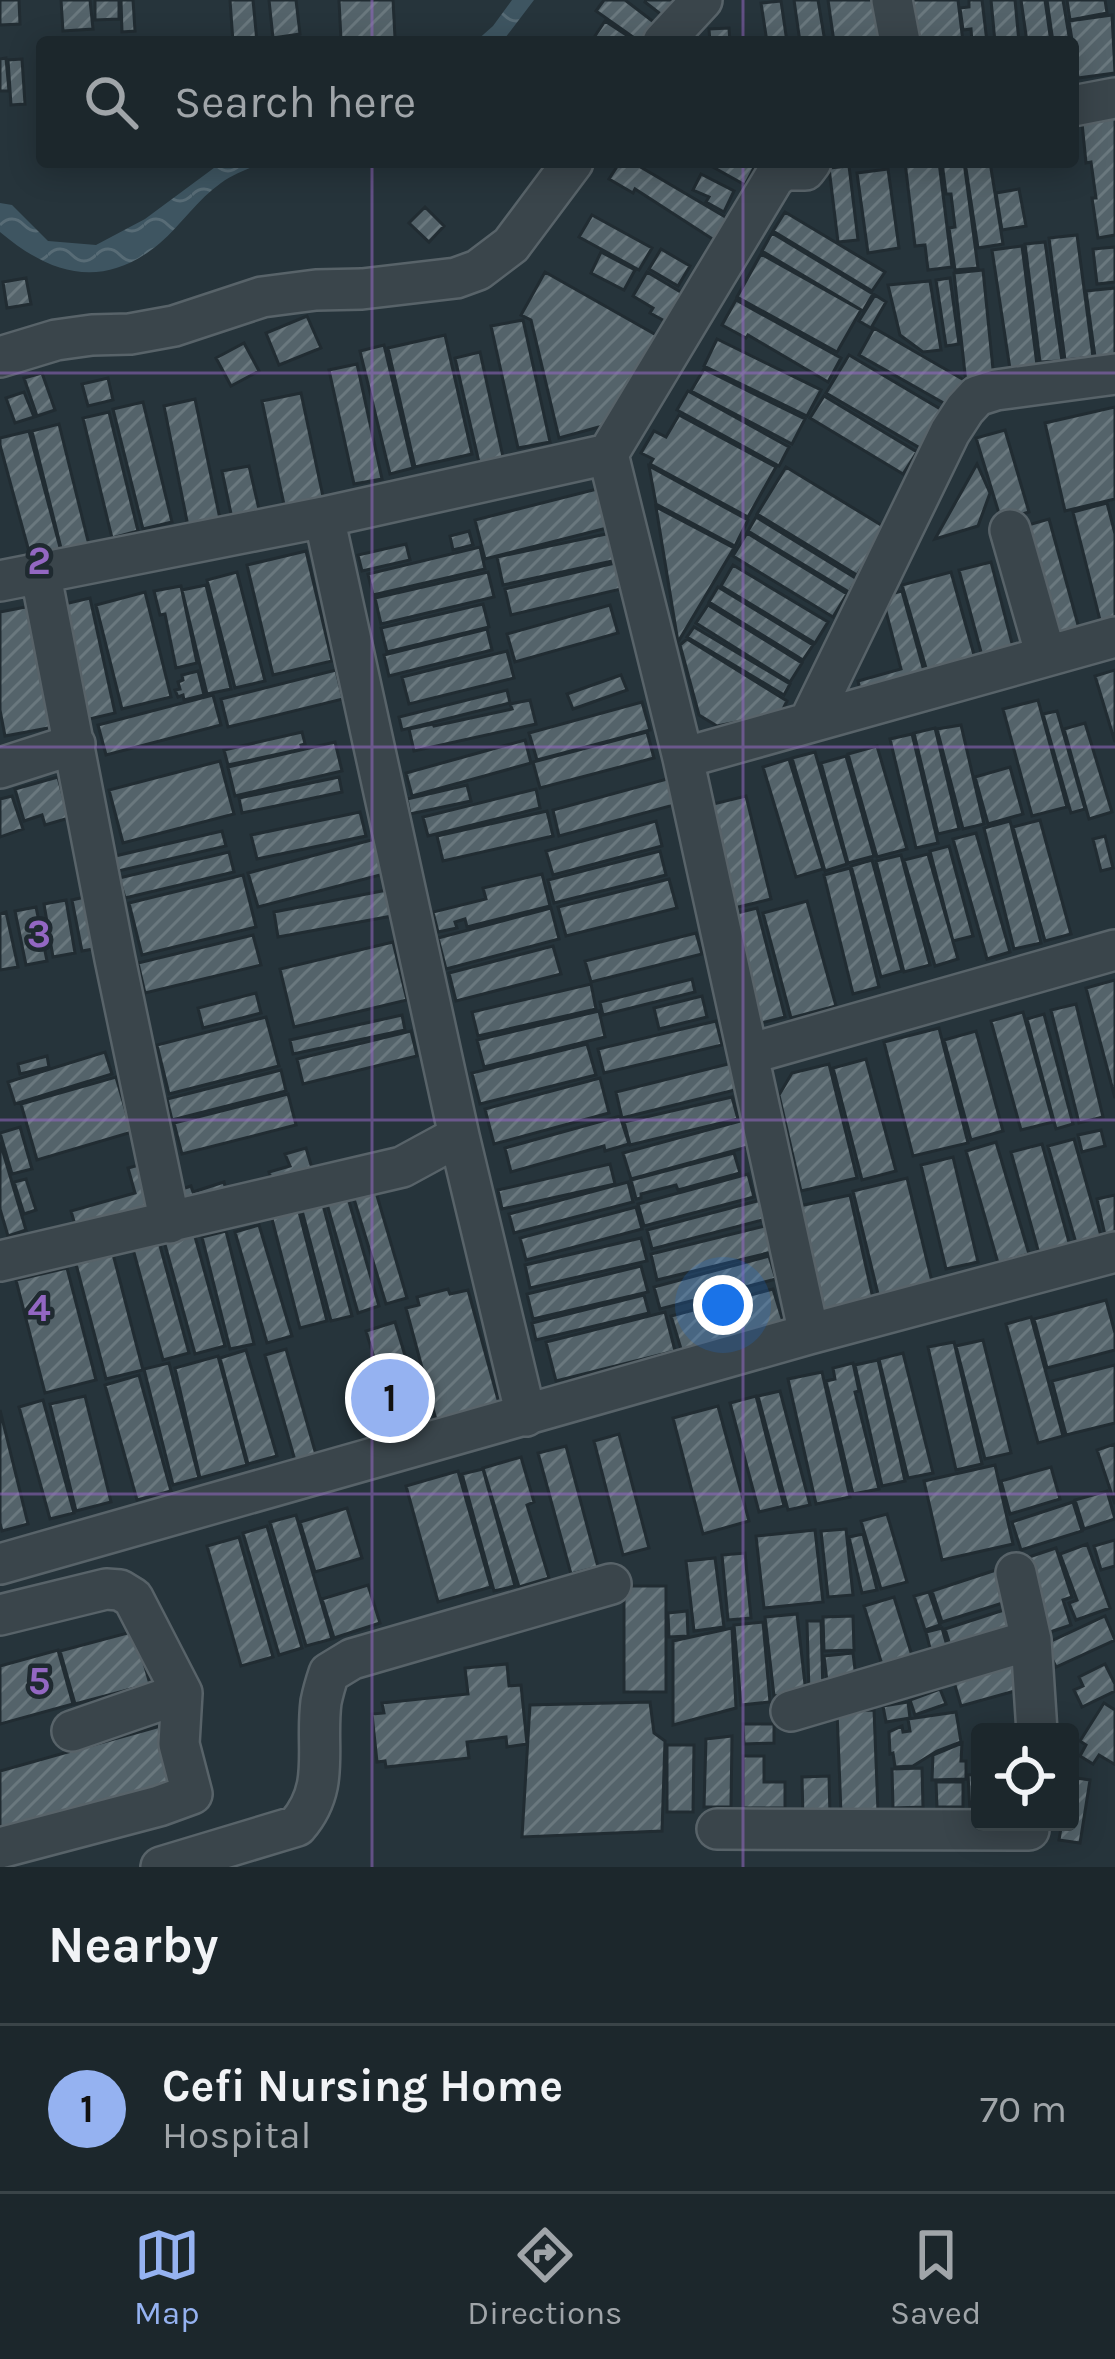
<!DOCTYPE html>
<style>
body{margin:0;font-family:Karla,sans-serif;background:#252f34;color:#f1f3f6}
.controls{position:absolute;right:36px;bottom:36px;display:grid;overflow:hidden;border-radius:12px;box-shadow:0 6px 30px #0003}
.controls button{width:108px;height:108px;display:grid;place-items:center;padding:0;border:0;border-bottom:3px solid #3a4448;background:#1c272c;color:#f1f3f6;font:60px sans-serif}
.you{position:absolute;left:723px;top:1305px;width:42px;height:42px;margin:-30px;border:9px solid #fff;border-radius:50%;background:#1a73e8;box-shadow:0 0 0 18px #1a73e833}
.badge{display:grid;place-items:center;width:78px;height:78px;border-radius:50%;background:#95b2f1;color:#111;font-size:39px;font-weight:700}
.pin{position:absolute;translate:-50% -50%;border:6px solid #fff;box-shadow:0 3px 12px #0006}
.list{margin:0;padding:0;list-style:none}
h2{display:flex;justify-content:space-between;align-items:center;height:156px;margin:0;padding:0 48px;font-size:51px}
h2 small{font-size:39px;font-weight:400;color:#a0a5a9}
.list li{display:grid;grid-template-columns:78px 1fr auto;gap:36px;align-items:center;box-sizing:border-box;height:168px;padding:0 48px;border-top:3px solid #3a4448}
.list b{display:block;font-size:45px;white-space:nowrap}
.list p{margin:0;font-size:39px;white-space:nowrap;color:#a0a5a9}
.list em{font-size:39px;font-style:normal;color:#a0a5a9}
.icon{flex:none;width:66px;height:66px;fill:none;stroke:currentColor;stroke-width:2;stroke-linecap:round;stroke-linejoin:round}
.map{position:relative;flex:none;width:1115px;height:1867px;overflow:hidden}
.search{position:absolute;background:#1c272c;box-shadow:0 6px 30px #0003;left:36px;right:36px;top:36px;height:132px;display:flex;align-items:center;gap:30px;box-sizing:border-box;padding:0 42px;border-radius:12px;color:#a0a5a9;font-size:45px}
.sheet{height:324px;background:#1c272c}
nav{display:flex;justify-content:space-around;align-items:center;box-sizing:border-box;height:168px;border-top:3px solid #3a4448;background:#1c272c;font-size:33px;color:#a0a5a9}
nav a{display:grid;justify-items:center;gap:6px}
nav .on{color:#95b2f1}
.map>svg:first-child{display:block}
.water{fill:url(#water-waves)}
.building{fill:url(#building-hatch);stroke:#212c32;stroke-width:3}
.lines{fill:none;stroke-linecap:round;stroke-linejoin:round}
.minor-casing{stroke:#586369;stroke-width:44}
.minor{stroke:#3a454b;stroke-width:39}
.grid{fill:none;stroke:#9367c2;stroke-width:3;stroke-opacity:0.55}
.grid-label{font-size:39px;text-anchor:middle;font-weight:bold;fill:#9367c2;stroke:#1f2a30;stroke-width:9;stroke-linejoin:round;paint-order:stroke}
</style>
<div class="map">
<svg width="1115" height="1867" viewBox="0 0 1115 1867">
<defs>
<pattern id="water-waves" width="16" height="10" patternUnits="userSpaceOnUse" patternTransform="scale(3)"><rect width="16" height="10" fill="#3e5561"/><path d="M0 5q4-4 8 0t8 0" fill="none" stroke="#586c76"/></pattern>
<pattern id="building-hatch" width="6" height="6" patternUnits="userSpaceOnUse" patternTransform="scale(3)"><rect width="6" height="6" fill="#54636a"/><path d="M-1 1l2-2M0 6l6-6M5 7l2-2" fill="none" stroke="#6a787e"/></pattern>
</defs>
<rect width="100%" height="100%" fill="#26343b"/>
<path class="water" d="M512,0H534L502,42H475L493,26Z
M222,162H263C249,169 233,174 221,183C198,199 181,225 160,243C104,290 52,276 0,232V203L12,205L48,241L96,245L145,219Z"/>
<path class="building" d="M0,0H19L20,24L0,25Z
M61,0H90L93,29L63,31Z
M95,0H119V19L95,20Z
M121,0H133L135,31L122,32Z
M230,0H253L257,42H233Z
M269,0H296L300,34L273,38Z
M339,0H393L395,38L341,40Z
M604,0H625L655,23L640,42L596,11Z
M646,0H682L667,19L645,2Z
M794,0H818L825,42H800Z
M828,0H878L883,42H834Z
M903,0H958L963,42H909Z
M969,0H982L987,42H972L971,29L963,30L960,8L969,7Z
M991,0H1015L1019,42H995Z
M1021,0H1045L1051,42H1027Z
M1047,0H1063L1070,42H1053Z
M1067,0H1105L1107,13L1070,20Z
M781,1L787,42H767L761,3Z
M1112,15L1115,73L1078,78L1069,21Z
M605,21L637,42H598L593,39Z
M729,28L730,42H710L709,29Z
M6,58L9,91H0V59Z
M22,59L25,104L11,105L8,60Z
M1115,118V235L1098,238L1092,198H1096L1091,162L1086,163L1082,123Z
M620,162H632L727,218L714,240L635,189L633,193L609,179Z
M704,162H757L745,185Z
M905,162H939L952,267L928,270L925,245L915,246Z
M942,162H964L978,268L955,270L949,228L955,227L951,194H946Z
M965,162H990L1003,244L978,248Z
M849,166L858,240L838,242L829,168Z
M888,169L899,248L868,253L857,173Z
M701,174L734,191L724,212L706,202L709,197L693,190Z
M1019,189L1026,226L1002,230L996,193Z
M425,207L444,226L429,242L409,223Z
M785,212L885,272L872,291L773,231Z
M592,215L652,248L639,270L579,237Z
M772,233L873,294L863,311L762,251Z
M1077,235L1093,357L1065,360L1049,238Z
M1045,242L1062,361L1040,362L1025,244Z
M1022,246L1037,365L1010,369L992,250Z
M1115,247V282L1097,284L1093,249Z
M661,249L690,266L678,286L649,269Z
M601,252L635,270L624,290L591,273Z
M761,254L861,310L837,352L737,297Z
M983,270L995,389L967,392L954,273Z
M545,272L665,340L617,422L559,438L531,320L521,315Z
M647,272L689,297L672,325L650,313L653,308L633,296Z
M26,278L31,304L7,308L3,282Z
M950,278L959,344L946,346L936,280Z
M930,281L941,350L923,352L900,335L888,285Z
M1115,288V361L1096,364L1086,291Z
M875,295L886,302L871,328L859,321Z
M736,300L841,358L828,382L748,335L746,338L722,325Z
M307,316L321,348L279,365L266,333Z
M523,320L550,442L518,448L491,326Z
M874,328L964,380L949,406L859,355Z
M445,335L472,454L415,467L388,348Z
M717,339L821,390L807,416L704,366Z
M244,343L259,371L231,386L216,358Z
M384,345L413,468L390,474L360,351Z
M480,352L505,466L481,471L455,358Z
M849,355L942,410L920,448L826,393Z
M357,364L382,479L354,484L329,370Z
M704,369L805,419L792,444L691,391Z
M42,373L55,410L37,416L24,378Z
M108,378L113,400L88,406L82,384Z
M688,391L789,447L779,466L677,410Z
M24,392L34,417L15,423L6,398Z
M301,393L325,506L286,514L262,401Z
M824,396L917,452L903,474L810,418Z
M195,399L220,519L188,526L164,406Z
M143,402L172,522L143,529L113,409Z
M1115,407V499L1065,511L1045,423Z
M109,412L138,531L112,538L83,418Z
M679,415L776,467L748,517L650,464L653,459L641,453L654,431L666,437Z
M59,424L89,545L62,552L32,431Z
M1005,430L1029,512L1001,520L976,438Z
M29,431L61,551L31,559L0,445V438Z
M977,464L990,493L978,526L935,539Z
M249,466L261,518L233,523L222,471Z
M649,466L748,520L735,546L656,504Z
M786,467L886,528L857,575L757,514Z
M597,489L607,528L485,559L475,520Z
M1107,503L1115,534V625L1102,628L1073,512Z
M656,507L734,548L678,642Z
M756,517L857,579L849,592L748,531Z
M1049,519L1080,632L1051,638L1021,527Z
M469,531L473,545L453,550L450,536Z
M611,533L617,560L503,585L497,557Z
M747,533L847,594L833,617L733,556Z
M406,544L410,560L362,571L358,555Z
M480,547L485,569L373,595L368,574Z
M306,551L332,661L273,675L247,565Z
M991,562L1016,659L985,667L959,570Z
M615,563L621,589L511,615L505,589Z
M733,565L828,622L815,643L721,586Z
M237,572L265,681L235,688L207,580Z
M488,572L494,597L381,624L375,598Z
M951,572L978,669L930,682L902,585Z
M206,585L231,689L207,694L182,590Z
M181,586L197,663L176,668L165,614L160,615L154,591Z
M718,587L813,645L803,660L709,602Z
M902,591L927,682L862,699L858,681L901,669L882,596Z
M145,592L171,697L122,709L96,605Z
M90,598L115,713L81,721L56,606Z
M483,604L489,627L387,652L381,628Z
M36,605L59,726L5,736L0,710V612Z
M610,605L618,633L515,662L507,634Z
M708,605L802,663L790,682L696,623Z
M694,627L790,684L784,695L687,637Z
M487,629L492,650L389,676L384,655Z
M687,639L787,701L781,713L717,726L699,715L680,645Z
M507,651L514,678L409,704L402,677Z
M336,670L343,699L228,727L221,699Z
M1115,670V742L1095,676Z
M198,671L204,695L184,700L183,695L178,697L175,690L180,689L178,682L183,680L182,675Z
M621,675L627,690L573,709L567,694Z
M507,690L510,703L402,730L399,717Z
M213,695L221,725L106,755L98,725Z
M530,700L536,724L414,751L409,729L433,724L434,726L512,709L510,704Z
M1038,700L1067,807L1032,816L1003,709Z
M642,702L650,730L537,760L529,733Z
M1057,711L1085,809L1071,813L1043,714Z
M1085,723L1112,812L1089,819L1064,729Z
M961,725L984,824L963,829L937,729Z
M935,728L959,829L938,834L914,733Z
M302,732L305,744L301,745L302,749L228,765L224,750Z
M647,732L654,758L540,788L533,762Z
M912,734L938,843L916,848L890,739Z
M525,740L531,763L412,796L406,773Z
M335,742L342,771L235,796L228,767Z
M877,746L907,849L877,857L848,754Z
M815,752L847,864L825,871L792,758Z
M846,756L874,856L848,863L821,763Z
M789,759L823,869L796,877L763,767Z
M220,761L234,814L123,843L109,790Z
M1010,767L1023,814L988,824L975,777Z
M58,777L69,818L45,825L42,815L24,821L15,789Z
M339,777L342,792L242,813L239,798Z
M667,779L674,805L559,836L553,810Z
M467,785L471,801L410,814L407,799Z
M536,789L540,808L428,836L423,817Z
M12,796L23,829L0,837V799Z
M746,796L771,899L730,909L705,806Z
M547,811L553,836L443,861L437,836Z
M360,812L366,836L257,859L251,835Z
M1040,820L1071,934L1045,941L1013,827Z
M656,821L662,846L553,875L546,851Z
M1010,821L1041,943L1014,949L984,828Z
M222,831L226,846L114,872L111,857Z
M976,833L1010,952L987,959L953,839Z
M1105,836L1113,868L1101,871L1093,839Z
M375,839L384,874L258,907L248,873Z
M949,846L973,936L953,941L930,851Z
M660,851L666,875L554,903L548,880Z
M229,852L234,872L125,898L119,878Z
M928,854L958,959L935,966L904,860Z
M901,855L930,965L904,972L876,861Z
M872,860L902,971L881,977L851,866Z
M850,868L879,987L853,994L824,875Z
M542,874L550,906L467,927L465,919L455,922L457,928L438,932L433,912L486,899L483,888Z
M243,875L256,927L142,955L129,903Z
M669,879L677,908L566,936L558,907Z
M387,890L392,916L278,937L274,912Z
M89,896L99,948L82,951L72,900Z
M66,900L75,953L53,957L44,904Z
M807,901L836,1006L791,1018L763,913Z
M36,907L47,961L26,965L15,911Z
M551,908L559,939L446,969L438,938Z
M757,908L785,1017L753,1025L725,916Z
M6,912L18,967L0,970V914Z
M696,933L702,954L591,982L585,961Z
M253,935L261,965L145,993L138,963Z
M393,942L407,1000L294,1027L280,969Z
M553,946L561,974L456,1001L449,973Z
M692,979L695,992L603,1015L600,1002Z
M1115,980V1098L1086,988Z
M591,984L596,1009L478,1036L472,1012Z
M256,993L261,1013L203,1028L198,1008Z
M702,996L707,1017L659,1029L654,1008Z
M1076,1004L1103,1117L1079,1123L1051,1010Z
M599,1011L605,1037L484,1067L477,1040Z
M1023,1012L1053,1122L1021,1130L991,1021Z
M1044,1014L1073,1124L1056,1129L1027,1019Z
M402,1015L405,1030L293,1054L290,1040Z
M266,1017L279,1066L169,1094L157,1045Z
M716,1021L722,1045L604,1073L598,1049Z
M939,1028L968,1143L913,1156L884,1042Z
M411,1031L417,1056L303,1084L297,1059Z
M976,1031L1003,1131L971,1140L944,1040Z
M587,1044L596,1075L480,1104L472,1073Z
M105,1052L112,1074L15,1104L8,1082Z
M47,1056L49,1067L20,1074L18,1064Z
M866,1059L896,1171L862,1180L833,1068Z
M732,1063L739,1089L622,1118L616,1092Z
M829,1064L857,1178L801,1191L779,1095L792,1073Z
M281,1070L286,1091L172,1120L167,1099Z
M116,1077L132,1132L37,1160L21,1104Z
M600,1078L609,1113L494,1144L485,1109Z
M288,1094L296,1125L182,1154L174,1123Z
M732,1097L738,1119L630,1145L624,1122Z
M620,1116L629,1144L605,1151L604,1146L511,1172L505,1148Z
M744,1120L751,1146L631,1179L623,1153Z
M20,1127L32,1169L12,1174L0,1133Z
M1101,1130L1105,1146L1082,1152L1078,1135Z
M1074,1139L1103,1243L1078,1250L1048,1146Z
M0,1142L26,1230L8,1236L0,1209Z
M996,1142L1029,1254L998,1263L966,1151Z
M1042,1144L1072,1253L1041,1261L1011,1152Z
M306,1148L314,1175L274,1187L269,1172L290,1166L285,1154Z
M734,1153L740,1173L678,1190L676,1185L641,1194V1198L636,1199L631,1180Z
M953,1157L978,1262L946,1269L921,1165Z
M146,1163L159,1209L77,1232L71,1211L135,1193L128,1168Z
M610,1164L615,1184L502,1209L498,1190Z
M748,1174L754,1197L644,1226L638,1204Z
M907,1178L934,1290L880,1302L853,1191Z
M26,1179L36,1210L24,1214L14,1182Z
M224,1182L228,1197L188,1209L182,1189L191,1186L193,1192Z
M373,1182L407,1298L386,1304L351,1189Z
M628,1182L633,1202L514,1233L509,1214Z
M346,1191L379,1306L358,1313L325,1197Z
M850,1195L874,1303L820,1316L795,1207Z
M1115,1195V1242L1107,1244L1097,1199Z
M321,1197L352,1316L331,1321L300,1203Z
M296,1200L327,1321L300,1328L269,1207Z
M761,1200L766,1219L652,1249L647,1230Z
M636,1207L642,1229L526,1260L520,1238Z
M259,1225L292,1336L267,1343L235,1232Z
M769,1225L776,1251L657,1280L651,1254Z
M226,1231L254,1344L230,1349L202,1237Z
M194,1233L225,1346L195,1354L164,1241Z
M641,1238L647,1261L530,1288L525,1265Z
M159,1242L189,1353L163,1360L133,1249Z
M113,1254L143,1370L106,1379L76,1264Z
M769,1256L776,1279L660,1309L654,1287Z
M641,1266L648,1292L533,1319L527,1294Z
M67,1268L96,1380L45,1393L16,1280Z
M448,1289L450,1294L468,1290L499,1403L436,1420L406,1308L419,1305L417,1297Z
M773,1289L786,1331L685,1362L671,1316Z
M644,1295L649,1313L536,1340L532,1323Z
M1106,1300L1115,1333V1350L1047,1368L1034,1319Z
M665,1312L675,1351L556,1381L546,1342Z
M1031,1317L1063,1436L1038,1443L1006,1324Z
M395,1322L426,1426L397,1435L366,1331Z
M983,1340L1011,1453L985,1459L956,1346Z
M954,1342L982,1464L956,1470L928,1347Z
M286,1349L317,1458L296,1464L265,1355Z
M246,1350L277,1456L248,1464L220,1358Z
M903,1353L933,1473L908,1478L879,1359Z
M218,1356L247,1465L200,1478L175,1368Z
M878,1360L905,1481L882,1486L855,1365Z
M169,1363L199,1478L173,1485L144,1369Z
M853,1363L859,1391L855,1392L879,1489L853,1494L826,1381L835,1379L833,1368Z
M1115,1365V1423L1066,1435L1052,1381Z
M822,1372L850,1497L816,1504L788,1379Z
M139,1375L171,1491L137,1500L105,1385Z
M780,1391L810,1505L788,1510L758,1396Z
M85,1396L111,1502L76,1511L50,1404Z
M756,1396L784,1506L759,1512L730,1403Z
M43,1400L74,1513L50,1519L19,1407Z
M718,1406L749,1521L703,1534L673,1418Z
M0,1410L28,1524L2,1531L0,1523Z
M619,1434L649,1548L623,1555L594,1441Z
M1115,1444V1504L1097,1450Z
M566,1446L598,1567L571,1574L538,1453Z
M521,1457L534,1502L527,1505L549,1578L519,1587L483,1468Z
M995,1465L1013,1544L942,1560L924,1481Z
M1051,1467L1060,1499L1010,1514L1001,1481Z
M483,1469L515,1586L494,1591L462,1474Z
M458,1471L491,1587L438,1602L406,1486Z
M1107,1491L1115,1519L1084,1529L1075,1500Z
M1073,1502L1082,1531L1021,1550L1012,1522Z
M347,1508L362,1558L315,1572L300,1522Z
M887,1514L907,1582L881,1589L861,1521Z
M296,1515L332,1639L306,1646L270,1522Z
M267,1526L302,1648L279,1655L243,1533Z
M846,1529L853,1595L828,1597L821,1531Z
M815,1530L823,1602L764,1608L756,1536Z
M863,1534L877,1590L862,1593L849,1537Z
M239,1537L273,1657L241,1666L207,1546Z
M1115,1540V1566L1101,1570L1094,1546Z
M1087,1544L1110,1608L1076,1620L1069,1603L1077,1600L1060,1554Z
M1056,1548L1072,1597L1063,1600L1071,1625L1047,1633L1023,1559Z
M745,1553L751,1618L728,1620L722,1555Z
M715,1558L724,1627L694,1631L686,1561Z
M996,1570L1006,1602L942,1622L932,1591Z
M368,1585L380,1623L334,1638L322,1599Z
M624,1586H666V1692H624Z
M929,1592L940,1625L925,1630L914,1596Z
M894,1597L914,1662L884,1671L864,1606Z
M1007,1609L1015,1635L953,1655L945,1629Z
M687,1611L688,1636L669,1637L668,1613Z
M797,1614L806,1693L774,1696L765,1617Z
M853,1616L854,1650L824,1651L823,1617Z
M1105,1616L1115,1640L1056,1667L1045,1644Z
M807,1621H821L823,1693H809Z
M763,1622L770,1702L741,1705L734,1625Z
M732,1628L736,1708L673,1725V1641Z
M942,1628L950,1656L933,1660L926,1632Z
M135,1631L150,1684L75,1704L60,1651Z
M58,1650L73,1704L0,1724V1666Z
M853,1653L857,1686L828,1690L824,1656Z
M1021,1656L1029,1687L961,1706L952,1675Z
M507,1664L509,1686L521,1685L527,1744L507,1747L506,1737L467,1742L469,1758L386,1767L385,1761L377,1762L372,1714L384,1713L382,1703L468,1694L465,1668Z
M1105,1664L1115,1684V1691L1082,1707L1074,1690L1083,1686L1079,1677Z
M940,1689L946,1704L915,1715L910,1700Z
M650,1702L654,1733L665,1741L662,1831L522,1837L530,1705Z
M908,1702L910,1718L886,1722L883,1706Z
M1104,1703L1115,1710V1762L1114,1764L1099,1755L1093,1764L1080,1756L1086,1745L1080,1741Z
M874,1710L878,1812L841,1813L837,1711Z
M956,1712L961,1742L937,1751L913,1766L895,1767L893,1753L890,1754L889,1732L902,1726L903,1732L910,1731L908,1719Z
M743,1724H774V1743L744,1744Z
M164,1725L180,1784L0,1835V1771Z
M732,1736L731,1807H704L706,1739Z
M962,1743L961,1761H966V1779L932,1780L933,1755Z
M667,1745H694L693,1812H667Z
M743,1756H764V1782H785V1808H743Z
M922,1768L923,1807L893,1808L892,1769Z
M980,1774V1810H970L968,1775Z
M829,1776L830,1816L803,1817L802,1777Z
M1070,1777L1090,1780L1080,1843L1059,1840L1062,1822H1070Z
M936,1782H963V1807H937Z"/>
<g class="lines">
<g class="minor-casing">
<path id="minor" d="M892,0L900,42
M663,42L702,0
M1073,106L1115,98
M0,357L56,340L92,335L130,334L174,326L262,297L316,290L362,289L456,278L478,270L511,245L573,162
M608,454L683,758L809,1334
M324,517L459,1136L526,1416
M1010,530L1046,656
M40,571L115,959L170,1223
M0,581L324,517L608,454L774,178L784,170H805L811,162
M809,722L950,432L965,409L977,396L996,390L1115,374
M683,758L1115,637
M0,768L75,744
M749,1054L1115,950
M0,1261L402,1167L459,1136
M0,1564L809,1334L1115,1252
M1016,1573L1031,1640L1037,1732
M0,1615L106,1589L120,1590L133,1598L182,1693L179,1744L192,1794L159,1806L0,1848
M791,1711L1031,1640
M72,1731L182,1693
M717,1829L1029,1830
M161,1867L297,1826C331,1787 315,1749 321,1702C323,1692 326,1682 329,1673L352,1659L611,1584"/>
</g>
<use href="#minor" class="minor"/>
</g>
<path class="grid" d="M372,0V42M743,0V42M372,162V1867M743,162V1867M0,373H1115M0,747H1115M0,1120H1115M0,1494H1115"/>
<g class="grid-label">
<text x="39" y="574">2</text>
<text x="39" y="947">3</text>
<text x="39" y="1321">4</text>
<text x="39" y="1694">5</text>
</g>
</svg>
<div class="controls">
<button><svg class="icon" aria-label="locate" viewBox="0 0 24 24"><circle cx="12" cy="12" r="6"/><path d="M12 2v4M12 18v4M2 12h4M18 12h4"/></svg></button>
</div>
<div class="you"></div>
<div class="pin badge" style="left:390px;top:1398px">1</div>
<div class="search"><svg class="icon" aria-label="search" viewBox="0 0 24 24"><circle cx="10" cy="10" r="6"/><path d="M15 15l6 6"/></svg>Search here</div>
</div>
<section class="sheet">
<h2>Nearby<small></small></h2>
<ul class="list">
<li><span class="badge">1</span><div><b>Cefi Nursing Home</b><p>Hospital</p></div><em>70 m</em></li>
</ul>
</section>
<nav>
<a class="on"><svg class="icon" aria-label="map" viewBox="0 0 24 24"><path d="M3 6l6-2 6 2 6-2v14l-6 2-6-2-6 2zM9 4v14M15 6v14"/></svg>Map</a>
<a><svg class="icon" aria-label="directions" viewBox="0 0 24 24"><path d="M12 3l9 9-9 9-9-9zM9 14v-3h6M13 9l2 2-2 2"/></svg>Directions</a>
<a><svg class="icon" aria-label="saved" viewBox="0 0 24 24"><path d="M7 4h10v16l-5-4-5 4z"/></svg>Saved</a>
</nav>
